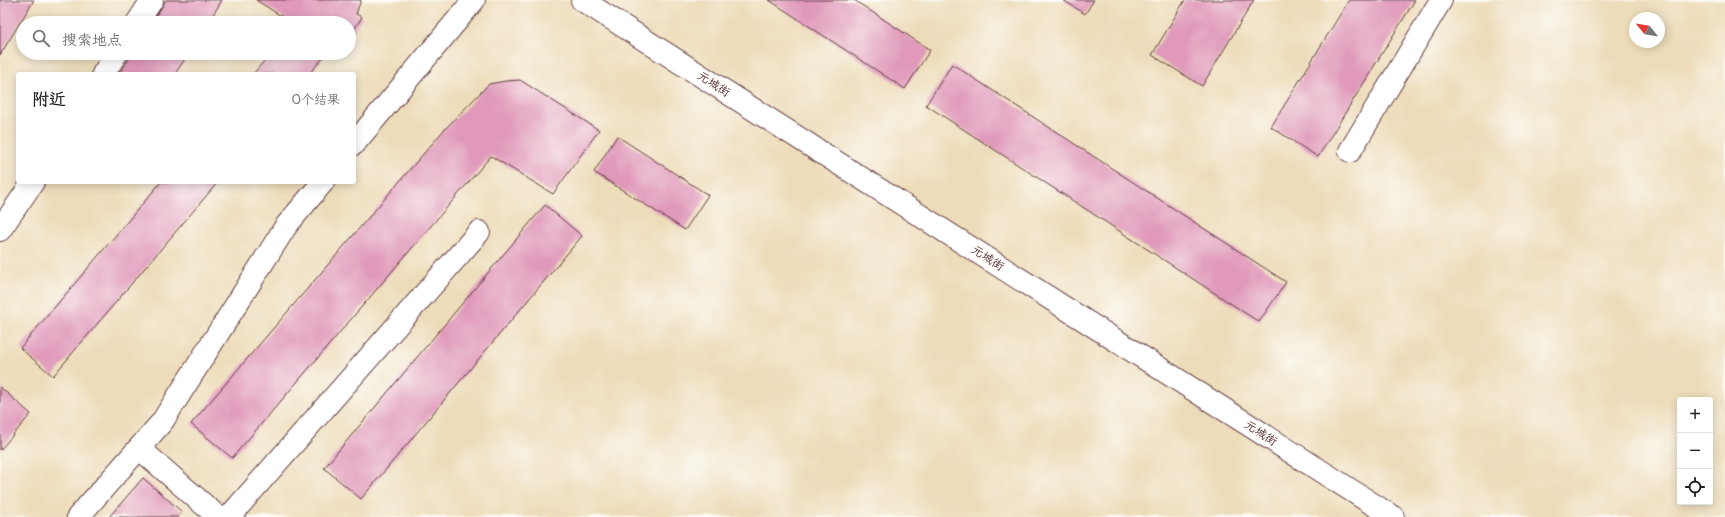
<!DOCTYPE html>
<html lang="zh">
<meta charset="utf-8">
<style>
body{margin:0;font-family:"Playpen Sans","LXGW WenKai TC",sans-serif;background:#f6f6f6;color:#202124}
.controls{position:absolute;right:12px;bottom:12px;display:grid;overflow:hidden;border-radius:4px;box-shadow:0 2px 10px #0003}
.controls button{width:36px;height:36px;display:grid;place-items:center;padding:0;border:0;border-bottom:1px solid #e0e0e0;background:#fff;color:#202124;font:20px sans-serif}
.compass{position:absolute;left:1629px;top:12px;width:36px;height:36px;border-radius:50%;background:#fff;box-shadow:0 2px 10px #0003;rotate:300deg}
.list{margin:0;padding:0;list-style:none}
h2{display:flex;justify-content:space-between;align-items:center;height:52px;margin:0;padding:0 16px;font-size:17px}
h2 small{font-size:13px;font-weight:400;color:#757577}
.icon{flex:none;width:22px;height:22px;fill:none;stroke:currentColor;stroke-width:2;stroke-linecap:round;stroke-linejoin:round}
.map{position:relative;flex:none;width:1725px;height:517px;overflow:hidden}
.search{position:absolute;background:#fff;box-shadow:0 2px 10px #0003;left:16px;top:16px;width:340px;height:44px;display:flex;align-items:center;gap:10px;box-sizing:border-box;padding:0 14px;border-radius:22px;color:#757577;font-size:15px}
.panel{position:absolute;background:#fff;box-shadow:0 2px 10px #0003;left:16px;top:72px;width:340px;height:112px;border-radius:4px}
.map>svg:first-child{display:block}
.building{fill:#e099ba}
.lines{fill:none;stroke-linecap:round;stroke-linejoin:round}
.minor-casing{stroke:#623b40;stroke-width:24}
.minor{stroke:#fff;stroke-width:22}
.labels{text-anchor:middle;stroke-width:3;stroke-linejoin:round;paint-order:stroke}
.street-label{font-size:12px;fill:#4a1f2b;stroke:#fdfcf7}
</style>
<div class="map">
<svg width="1725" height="517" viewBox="0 0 1725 517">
<rect width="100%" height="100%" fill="#fdfcf7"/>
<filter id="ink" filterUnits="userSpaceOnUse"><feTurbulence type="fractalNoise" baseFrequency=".025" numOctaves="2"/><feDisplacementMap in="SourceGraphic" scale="8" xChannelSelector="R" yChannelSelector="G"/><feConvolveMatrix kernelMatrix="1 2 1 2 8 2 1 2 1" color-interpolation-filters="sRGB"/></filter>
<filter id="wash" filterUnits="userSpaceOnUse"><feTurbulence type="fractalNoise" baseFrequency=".012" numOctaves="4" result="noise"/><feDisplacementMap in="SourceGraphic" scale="16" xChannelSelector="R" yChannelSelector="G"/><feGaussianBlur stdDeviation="0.9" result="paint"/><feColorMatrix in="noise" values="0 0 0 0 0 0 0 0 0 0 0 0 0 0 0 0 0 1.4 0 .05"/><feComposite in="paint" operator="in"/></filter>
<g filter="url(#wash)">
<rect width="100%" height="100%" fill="#eddcb9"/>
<g id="blocks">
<path class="building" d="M0,0H34L0,55Z
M166,0H222L208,23H152Z
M256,0H361L356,14L362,17L349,38V23H292Z
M769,0H854L930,50L905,89Z
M1063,0H1094L1085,14Z
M1185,0H1254L1202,86L1152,55Z
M1349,0H1415L1318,157L1271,127Z
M133,53H189L175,74H119Z
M271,53H327L309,74H253Z
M952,64L1286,282L1259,322L926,105Z
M520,80L599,130L553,194L491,156L232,458L191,424L443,131L489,84L506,81Z
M617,136L708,195L685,230L594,172Z
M161,182H218L53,376L20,348Z
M545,205L582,236L361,499L324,468Z
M0,387L31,414L0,450Z
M143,478L182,512L178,517H109Z"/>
</g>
</g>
<g filter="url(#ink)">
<use href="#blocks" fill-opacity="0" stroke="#623b40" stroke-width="1"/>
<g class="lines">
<g class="minor-casing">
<path id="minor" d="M582,0L1393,517
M137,23L152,0
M103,74L117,53
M354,144L474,0
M1350,151L1441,0
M0,230L33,182
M139,448L218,517
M78,517L162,422L286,226L323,182
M229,517L479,232"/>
</g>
<use href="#minor" class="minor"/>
</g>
</g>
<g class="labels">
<g class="street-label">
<text transform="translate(714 84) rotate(33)" y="4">元城街</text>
<text transform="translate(988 258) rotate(33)" y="4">元城街</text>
<text transform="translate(1261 433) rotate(33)" y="4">元城街</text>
</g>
</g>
</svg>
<div class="controls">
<button>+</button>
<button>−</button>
<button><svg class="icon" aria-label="locate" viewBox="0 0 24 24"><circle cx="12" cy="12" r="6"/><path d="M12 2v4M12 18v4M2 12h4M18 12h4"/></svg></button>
</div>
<svg class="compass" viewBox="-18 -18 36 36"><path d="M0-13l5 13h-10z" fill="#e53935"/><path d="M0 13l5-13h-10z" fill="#757577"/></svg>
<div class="search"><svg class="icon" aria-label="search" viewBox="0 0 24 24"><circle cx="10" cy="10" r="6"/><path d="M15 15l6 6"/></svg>搜索地点</div>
<section class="panel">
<h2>附近<small>0个结果</small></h2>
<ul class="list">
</ul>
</section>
</div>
